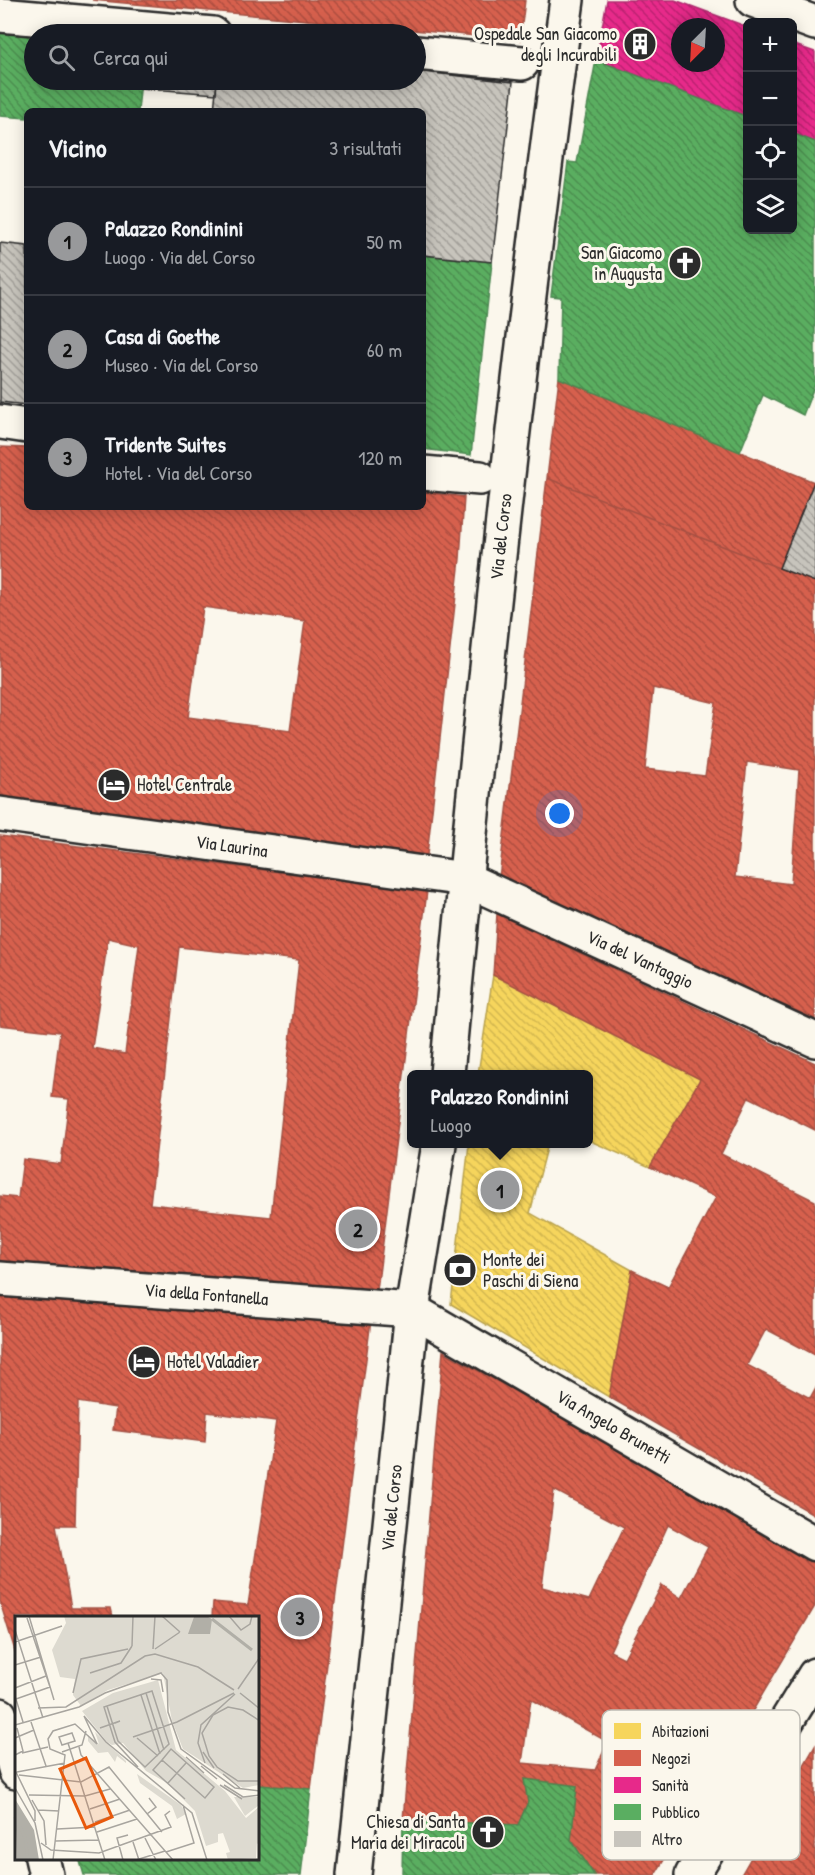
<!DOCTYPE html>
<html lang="it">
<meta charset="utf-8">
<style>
body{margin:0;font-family:"Patrick Hand",sans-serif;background:#20242c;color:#f1f3f6}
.controls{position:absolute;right:18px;top:18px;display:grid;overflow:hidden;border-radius:9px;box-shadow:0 3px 15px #0003}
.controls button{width:54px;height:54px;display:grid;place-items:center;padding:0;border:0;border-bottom:2px solid #363941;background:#171b24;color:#f1f3f6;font:30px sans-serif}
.compass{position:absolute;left:671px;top:18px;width:54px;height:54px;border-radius:50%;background:#171b24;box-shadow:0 3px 15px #0003;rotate:204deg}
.you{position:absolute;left:560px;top:814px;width:21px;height:21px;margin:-15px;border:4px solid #fff;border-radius:50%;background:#1a73e8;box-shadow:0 0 0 9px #1a73e833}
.badge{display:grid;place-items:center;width:39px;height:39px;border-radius:50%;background:#98999b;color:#111;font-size:20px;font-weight:700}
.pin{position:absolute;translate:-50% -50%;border:3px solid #fff;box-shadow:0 2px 6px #0006}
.popup{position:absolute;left:407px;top:1070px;width:186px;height:78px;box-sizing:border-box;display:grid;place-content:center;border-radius:9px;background:#171b24;filter:drop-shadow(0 2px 4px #0005);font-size:20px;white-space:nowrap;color:#9ea1a6}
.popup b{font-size:22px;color:#f1f3f6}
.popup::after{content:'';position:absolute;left:50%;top:100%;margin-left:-12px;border:12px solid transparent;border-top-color:#171b24}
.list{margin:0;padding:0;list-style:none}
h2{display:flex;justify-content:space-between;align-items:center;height:78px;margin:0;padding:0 24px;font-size:26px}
h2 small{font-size:20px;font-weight:400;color:#9ea1a6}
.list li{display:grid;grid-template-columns:39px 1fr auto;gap:18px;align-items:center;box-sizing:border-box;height:108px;padding:0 24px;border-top:2px solid #363941}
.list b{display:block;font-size:22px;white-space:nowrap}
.list p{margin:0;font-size:20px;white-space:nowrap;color:#9ea1a6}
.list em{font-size:20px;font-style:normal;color:#9ea1a6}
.icon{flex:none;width:33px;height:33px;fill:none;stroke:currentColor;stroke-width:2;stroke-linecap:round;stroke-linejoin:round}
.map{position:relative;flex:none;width:815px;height:1875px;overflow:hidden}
.search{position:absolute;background:#171b24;box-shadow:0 3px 15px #0003;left:24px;top:24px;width:402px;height:66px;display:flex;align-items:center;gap:15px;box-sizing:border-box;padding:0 21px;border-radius:33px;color:#9ea1a6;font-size:22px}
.panel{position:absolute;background:#171b24;box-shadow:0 3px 15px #0003;left:24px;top:108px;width:402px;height:402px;border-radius:9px}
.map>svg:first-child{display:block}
.homes{fill:url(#homes-back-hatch);stroke:#b9a24d;stroke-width:1.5}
.shops{fill:url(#shops-back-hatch);stroke:#a35043;stroke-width:1.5;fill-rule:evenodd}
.health{fill:url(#health-back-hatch);stroke:#af2a6e;stroke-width:1.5;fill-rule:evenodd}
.public{fill:url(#public-back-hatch);stroke:#4c8751;stroke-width:1.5}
.building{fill:url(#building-back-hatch);stroke:#2b2b2b;stroke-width:1.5}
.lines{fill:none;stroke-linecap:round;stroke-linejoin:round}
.pedestrian-casing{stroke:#2b2b2b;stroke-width:38}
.minor-casing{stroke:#2b2b2b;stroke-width:38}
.pedestrian{stroke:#fbf7ec;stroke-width:33}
.minor{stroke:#fbf7ec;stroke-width:33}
.labels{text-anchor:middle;stroke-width:6;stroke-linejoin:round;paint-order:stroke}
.poi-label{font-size:18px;fill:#2b2b2b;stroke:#fbf7ec;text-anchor:end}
.street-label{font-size:18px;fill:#2b2b2b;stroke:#fbf7ec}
.inset-river{fill:none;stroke:#b1afa7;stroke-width:3}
.inset-road{fill:none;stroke:#a8a59f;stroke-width:1.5}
.view{fill:#e8590c;fill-opacity:0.15;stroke:#e8590c;stroke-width:3}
.inset-edge{fill:none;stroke:#2b2b2b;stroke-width:3}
.key{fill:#fbf7ec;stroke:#bdbab2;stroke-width:1.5}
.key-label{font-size:16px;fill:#2b2b2b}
</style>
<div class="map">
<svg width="815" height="1875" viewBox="0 0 815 1875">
<defs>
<pattern id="homes-back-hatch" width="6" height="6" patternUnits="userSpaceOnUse" patternTransform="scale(1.5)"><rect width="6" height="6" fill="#f6d55c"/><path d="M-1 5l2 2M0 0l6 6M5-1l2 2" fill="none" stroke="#d3b750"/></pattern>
<pattern id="shops-back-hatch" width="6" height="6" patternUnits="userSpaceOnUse" patternTransform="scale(1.5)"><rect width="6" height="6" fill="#d6604d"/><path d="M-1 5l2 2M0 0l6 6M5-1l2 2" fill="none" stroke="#ae4f40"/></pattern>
<pattern id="health-back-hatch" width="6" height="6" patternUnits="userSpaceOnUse" patternTransform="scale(1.5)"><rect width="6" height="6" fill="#e7298a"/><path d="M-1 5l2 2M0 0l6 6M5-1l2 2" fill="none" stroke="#bb2371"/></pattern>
<pattern id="public-back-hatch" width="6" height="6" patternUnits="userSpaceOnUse" patternTransform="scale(1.5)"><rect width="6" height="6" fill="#5aae61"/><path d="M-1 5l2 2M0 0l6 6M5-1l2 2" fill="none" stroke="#4b8e50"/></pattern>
<pattern id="building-back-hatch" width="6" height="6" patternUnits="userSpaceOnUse" patternTransform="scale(1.5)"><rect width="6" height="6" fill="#c7c4bc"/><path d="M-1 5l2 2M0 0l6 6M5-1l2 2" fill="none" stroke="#a29f99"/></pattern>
</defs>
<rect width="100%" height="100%" fill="#fbf7ec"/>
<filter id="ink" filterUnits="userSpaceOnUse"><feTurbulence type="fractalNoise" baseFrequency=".0167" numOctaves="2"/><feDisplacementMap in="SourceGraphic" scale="12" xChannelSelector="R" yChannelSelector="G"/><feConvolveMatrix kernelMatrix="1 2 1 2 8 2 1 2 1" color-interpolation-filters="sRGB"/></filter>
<g filter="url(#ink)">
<path class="homes" d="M493,975L700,1079L650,1167L588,1140V1074H478Z
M469,1144H548L530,1213L632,1270L609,1397L451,1304Z"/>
<path class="shops" d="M92,0H525L520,40Z
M559,378L814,482L779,568L547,478Z
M0,447L27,448V507H423V492L464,497L460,559L427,855L343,846L0,797ZM203,607L305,621L290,731L188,717Z
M547,478L815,582V1019L499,878ZM653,688L716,703L705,776L645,769ZM747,762L799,770L791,884L735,877Z
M0,836L427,891L377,1290L0,1262V1196L18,1198L23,1159L61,1164L69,1099L52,1097L60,1032L0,1025ZM108,938L139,945L125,1054L92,1048ZM179,947L299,960L271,1217L150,1204Z
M497,914L815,1063V1130L749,1097L721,1154L815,1201V1355L766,1329L747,1365L810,1398L815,1389V1515L609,1397L632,1270L668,1287L716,1197L650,1167L700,1079L493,975Z
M0,1295L371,1320L311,1789L258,1785V1617H212L213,1602L248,1605L276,1421L207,1412L205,1442L113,1430L116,1408L78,1402L75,1525H56L71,1608H111L113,1617H16V1654L0,1602Z
M443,1351L815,1559V1606L655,1875H594L571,1840L577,1786L524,1779L528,1802L518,1825L403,1820ZM554,1490L624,1527L589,1600L542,1587ZM668,1525L708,1547L681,1598L662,1585L624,1658L610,1651ZM531,1699L608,1742L595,1770L522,1763Z
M815,1746V1875H741Z"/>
<path class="health" d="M607,0H675L748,27V117L596,60ZM680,27H716V63H680Z
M792,44L815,52V142L792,133Z"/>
<path class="public" d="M0,29L34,34V80H141L138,111H27V118L0,116Z
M596,60L748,117V230H792V133L815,142V384L803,415L763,395L740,452L559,378L561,297L551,296L568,162L577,163Z
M423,255L492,262L471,455L423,449Z
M524,1779L577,1786L571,1840L594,1875H402L403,1820L518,1825L528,1802Z
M258,1785L311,1789L301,1875H84L79,1858H258Z"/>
<path class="building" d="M416,71L513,82L492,262L423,255V111H214L217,80H416Z
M141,80H217L216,94L140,88Z
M0,243L27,246V405L0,402Z
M814,482H815V582L779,568Z"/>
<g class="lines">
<g class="pedestrian-casing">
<g id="pedestrian">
<path id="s1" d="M0,814L465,879L815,1040"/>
<path id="s2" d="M447,1074C480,716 518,357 567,0"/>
<path id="s3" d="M354,1875L412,1310L439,1144"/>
</g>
</g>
<g class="minor-casing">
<g id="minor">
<path d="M753,0L815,23"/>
<path d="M0,15L213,34"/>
<path d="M416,53L522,63"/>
<path d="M0,422L27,426"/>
<path d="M423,473L480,478"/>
<path id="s4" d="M0,1279L412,1310L815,1544"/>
<path d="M0,1715L16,1772"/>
<path d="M42,1858L46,1875"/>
<path d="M692,1875L815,1675"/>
</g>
</g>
<use href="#pedestrian" class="pedestrian"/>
<use href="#minor" class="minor"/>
</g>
</g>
<defs>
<g id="building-disc" transform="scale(1.725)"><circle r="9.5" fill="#2b2b2b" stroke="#fbf7ec"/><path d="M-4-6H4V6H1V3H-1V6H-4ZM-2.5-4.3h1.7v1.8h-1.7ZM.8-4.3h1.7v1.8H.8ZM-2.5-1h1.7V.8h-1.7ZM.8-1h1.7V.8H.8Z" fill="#fff"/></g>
<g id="church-disc" transform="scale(1.725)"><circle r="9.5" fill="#2b2b2b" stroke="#fbf7ec"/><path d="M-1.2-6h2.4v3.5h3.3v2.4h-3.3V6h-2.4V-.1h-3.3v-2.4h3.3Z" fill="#fff"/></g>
<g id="hotel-disc" transform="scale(1.725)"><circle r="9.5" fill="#2b2b2b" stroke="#fbf7ec"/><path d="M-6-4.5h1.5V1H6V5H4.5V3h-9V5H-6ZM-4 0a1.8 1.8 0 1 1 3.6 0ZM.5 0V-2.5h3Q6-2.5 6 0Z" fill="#fff"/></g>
<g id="bank-disc" transform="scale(1.725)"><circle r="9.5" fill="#2b2b2b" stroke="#fbf7ec"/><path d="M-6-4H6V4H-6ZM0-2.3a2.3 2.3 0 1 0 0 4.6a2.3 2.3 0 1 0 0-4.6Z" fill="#fff"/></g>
</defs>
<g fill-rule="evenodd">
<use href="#building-disc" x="640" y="44"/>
<use href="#church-disc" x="685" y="263"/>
<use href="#hotel-disc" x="114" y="785"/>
<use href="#bank-disc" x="460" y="1270"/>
<use href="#hotel-disc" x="144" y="1362"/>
<use href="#church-disc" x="488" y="1832"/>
</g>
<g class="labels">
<g class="poi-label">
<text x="617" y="40">Ospedale San Giacomo<tspan x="617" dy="21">degli Incurabili</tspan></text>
<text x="662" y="259">San Giacomo<tspan x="662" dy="21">in Augusta</tspan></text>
<text x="137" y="791" text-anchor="start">Hotel Centrale</text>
<text x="483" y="1266" text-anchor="start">Monte dei<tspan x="483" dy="21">Paschi di Siena</tspan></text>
<text x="167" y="1368" text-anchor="start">Hotel Valadier</text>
<text x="465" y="1828">Chiesa di Santa<tspan x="465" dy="21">Maria dei Miracoli</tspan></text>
</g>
<g class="street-label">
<text dy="6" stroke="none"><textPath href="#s2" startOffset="540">Via del Corso</textPath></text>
<text dy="6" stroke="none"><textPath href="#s1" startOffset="234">Via Laurina</textPath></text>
<text dy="6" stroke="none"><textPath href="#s1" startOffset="662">Via del Vantaggio</textPath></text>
<text dy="6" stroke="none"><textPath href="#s4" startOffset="207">Via della Fontanella</textPath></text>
<text dy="6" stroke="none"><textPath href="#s4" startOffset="646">Via Angelo Brunetti</textPath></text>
<text dy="6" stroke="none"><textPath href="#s3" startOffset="369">Via del Corso</textPath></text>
</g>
</g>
<g transform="translate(15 1616)">
<rect width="244" height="244" fill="#fbf7ec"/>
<path d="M219,181H244V189L230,200Z" fill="#dddad0"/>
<path d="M49,0H244V169L228,172L168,133L157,105L148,57L93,74L66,90L58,79L60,63L45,61L37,34L51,7ZM143,64L161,134L210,175L231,202L244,191L241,242L213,244L211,237L215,236L208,217L203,218V226L191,230L180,195L152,167L131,155L108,127L97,129L92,126L67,95L98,77ZM80,116L111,145V147L102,140L100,146L93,136L83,137L73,125V119L84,128ZM122,158L166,189L171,198L162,203L157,190L125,167Z" fill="#dddad0"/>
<path d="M244,191V229L224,211Z" fill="#dddad0"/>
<path d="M191,0L197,3L195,18H173L179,1ZM0,183L19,214L24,244H2Z" fill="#b1afa7"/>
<path class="inset-river" d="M197,3L237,34M0,201L10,221L13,244"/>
<path class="inset-road" d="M14,0L39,84M147,0L165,16M214,0L226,14L235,8L237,0M0,14L28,102M0,26L47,10M117,30L118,0M138,33L140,0M140,33L165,16M0,49L26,41M75,57L106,47L117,30M136,63L146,64L148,76M0,72L31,60M223,73L245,41M58,77L66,43L113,33M131,77L149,134M225,77L245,93M126,79L145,138M0,80L8,106M1,83L35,71L12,2M92,90L103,125L130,151L154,128L137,75L89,91L100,126L123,151M23,92L51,91L130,40L140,38L183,51L219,74M245,105L228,94L213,91L198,99L187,117L194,140L202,151L223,165H245M16,106L31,150M0,109L64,91L90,77L146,57L152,64L153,96L166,133L220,172L245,175M85,112L105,105L100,107M57,117L60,125L47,129L44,121ZM118,121L162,106L219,77M0,122L19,114M122,122L143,140M53,127L90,244M64,131L66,139L158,244M47,136L67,129L71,115M188,136L199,152M7,137L33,131M0,139L8,135L2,112M171,141L189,157M147,144L190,182L199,171L156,133L147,144L138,154L170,183M190,147L183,127L186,109L220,78M186,150L202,163M0,154L20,195V205M2,156L50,147M208,158L225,172M4,159L66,166L94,151L147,216M153,167L171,147M205,169L227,183M209,169L228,181L245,179M0,172L20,207L28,244M14,179L70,180L95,173M17,184L29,205L31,229M75,193L105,183M23,194L44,195M132,198L141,191L134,182M80,206L115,194M42,213L80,211M82,216L122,203M130,222L141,244M40,225L84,224M118,226L124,244M26,227L36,234L84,237L156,211L150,199L155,195M151,236L179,227L168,189M38,244L50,139L35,133L33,123L38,115L60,108L82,128L69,100L91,126L177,197L192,244M108,244L102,222L113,219M121,244L150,235"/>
<path class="view" d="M71,142L97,201L71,212L45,153Z"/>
<rect width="244" height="244" class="inset-edge"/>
</g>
<rect x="602" y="1710" width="198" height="150" rx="9" class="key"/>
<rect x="614" y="1723" width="27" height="16" fill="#f6d55c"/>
<rect x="614" y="1750" width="27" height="16" fill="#d6604d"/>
<rect x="614" y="1777" width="27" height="16" fill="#e7298a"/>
<rect x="614" y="1804" width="27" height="16" fill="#5aae61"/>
<rect x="614" y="1831" width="27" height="16" fill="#c7c4bc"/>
<g class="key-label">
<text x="652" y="1737">Abitazioni</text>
<text x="652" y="1764">Negozi</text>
<text x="652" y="1791">Sanità</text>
<text x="652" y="1818">Pubblico</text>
<text x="652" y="1845">Altro</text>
</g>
</svg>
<div class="controls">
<button>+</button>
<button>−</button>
<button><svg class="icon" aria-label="locate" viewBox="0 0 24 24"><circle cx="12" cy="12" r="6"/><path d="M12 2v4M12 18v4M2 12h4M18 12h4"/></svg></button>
<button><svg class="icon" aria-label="layers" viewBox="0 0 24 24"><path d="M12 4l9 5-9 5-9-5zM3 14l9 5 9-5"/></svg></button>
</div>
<svg class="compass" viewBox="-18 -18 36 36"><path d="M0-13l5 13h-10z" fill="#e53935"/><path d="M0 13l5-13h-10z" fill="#9ea1a6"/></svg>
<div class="you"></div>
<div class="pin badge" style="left:500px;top:1190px">1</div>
<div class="popup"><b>Palazzo Rondinini</b>Luogo</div>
<div class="pin badge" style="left:358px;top:1229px">2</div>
<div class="pin badge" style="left:300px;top:1617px">3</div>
<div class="search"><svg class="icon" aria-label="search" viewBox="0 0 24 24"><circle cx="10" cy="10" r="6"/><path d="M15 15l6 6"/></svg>Cerca qui</div>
<section class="panel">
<h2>Vicino<small>3 risultati</small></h2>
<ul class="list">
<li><span class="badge">1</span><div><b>Palazzo Rondinini</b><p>Luogo · Via del Corso</p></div><em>50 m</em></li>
<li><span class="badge">2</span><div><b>Casa di Goethe</b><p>Museo · Via del Corso</p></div><em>60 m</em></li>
<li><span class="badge">3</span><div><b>Tridente Suites</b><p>Hotel · Via del Corso</p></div><em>120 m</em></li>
</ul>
</section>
</div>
